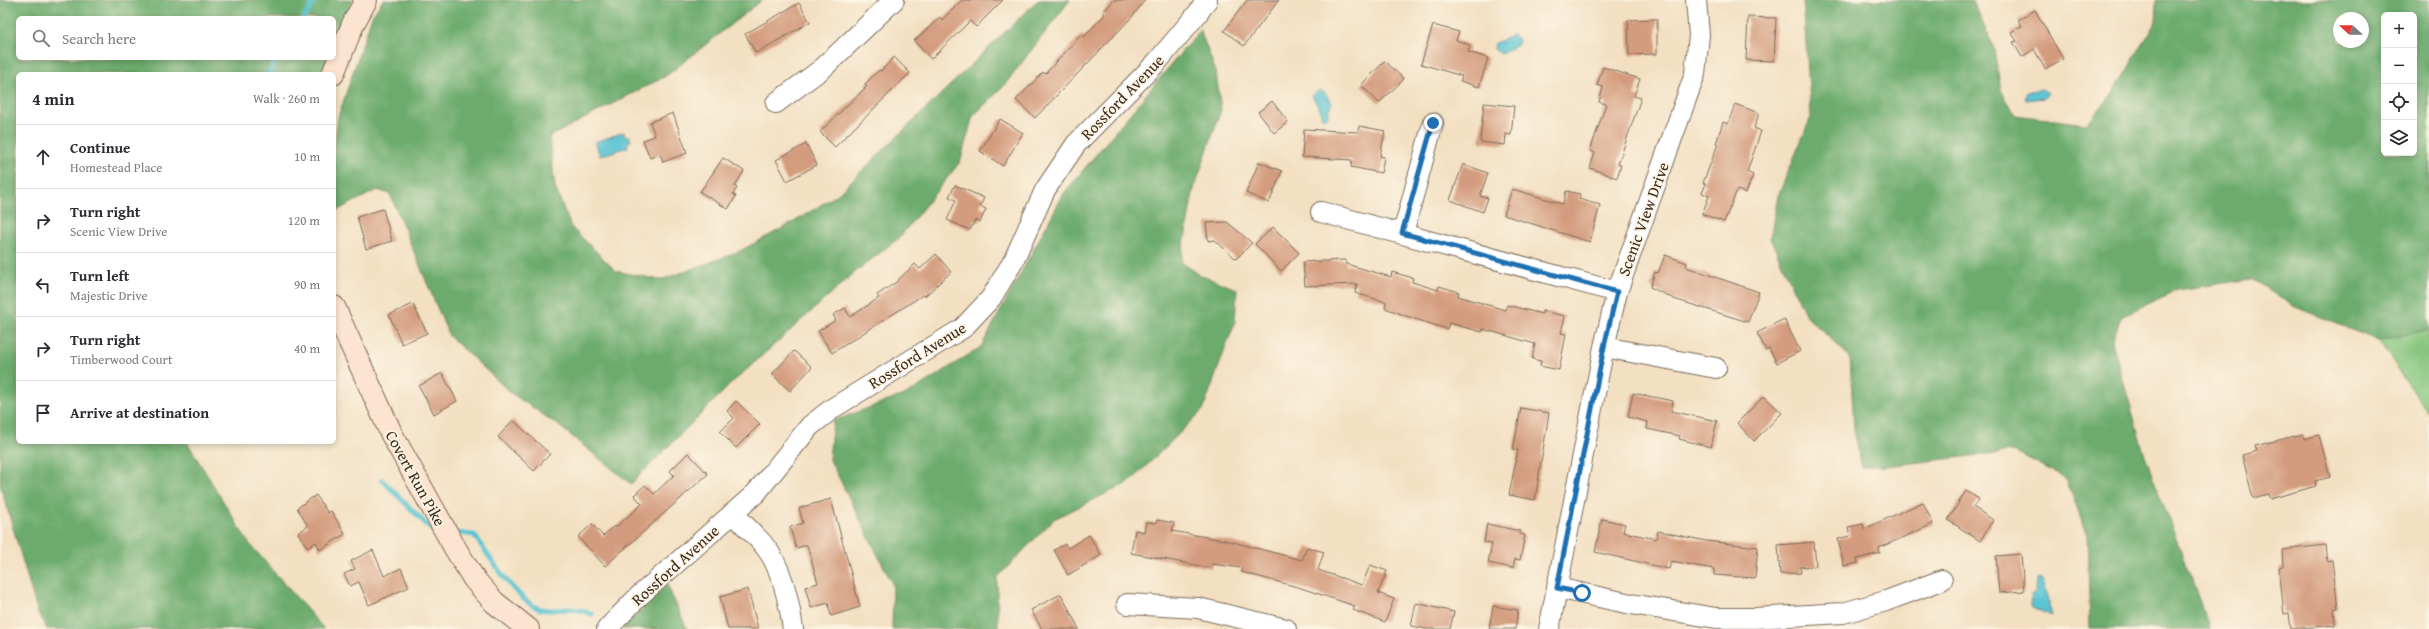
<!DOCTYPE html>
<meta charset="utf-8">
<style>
body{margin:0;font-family:"Gentium Book Plus",serif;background:#f2f2f3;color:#2b2b33}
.controls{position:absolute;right:12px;top:12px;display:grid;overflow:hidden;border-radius:6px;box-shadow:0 2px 6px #0003}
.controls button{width:36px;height:36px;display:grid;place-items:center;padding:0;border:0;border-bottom:1px solid #e1e1e2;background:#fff;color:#2b2b33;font:20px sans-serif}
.compass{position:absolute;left:2333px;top:12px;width:36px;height:36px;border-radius:50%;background:#fff;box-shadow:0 2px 6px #0003;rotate:292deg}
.stop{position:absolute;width:12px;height:12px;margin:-9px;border:3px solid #1f6fb2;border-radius:50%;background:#fff}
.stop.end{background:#1f6fb2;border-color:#fff;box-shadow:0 1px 4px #0008}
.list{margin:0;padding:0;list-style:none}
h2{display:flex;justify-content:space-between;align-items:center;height:52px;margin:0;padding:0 16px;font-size:17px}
h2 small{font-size:13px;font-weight:400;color:#7c7c81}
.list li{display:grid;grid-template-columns:26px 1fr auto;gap:12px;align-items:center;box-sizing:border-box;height:64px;padding:0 16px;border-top:1px solid #e1e1e2}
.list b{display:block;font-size:15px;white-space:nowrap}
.list p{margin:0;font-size:13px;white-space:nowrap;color:#7c7c81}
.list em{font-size:13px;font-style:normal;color:#7c7c81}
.icon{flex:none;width:22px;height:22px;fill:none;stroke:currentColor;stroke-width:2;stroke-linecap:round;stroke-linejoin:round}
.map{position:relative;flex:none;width:2429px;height:629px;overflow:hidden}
.search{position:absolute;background:#fff;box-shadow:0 2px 6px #0003;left:16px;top:16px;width:320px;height:44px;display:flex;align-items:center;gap:10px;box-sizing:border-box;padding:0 14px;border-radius:6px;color:#7c7c81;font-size:15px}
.panel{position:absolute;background:#fff;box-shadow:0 2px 6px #0003;left:16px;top:72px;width:320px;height:372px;border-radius:6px}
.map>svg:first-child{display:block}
.green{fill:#86c67e;stroke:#60784e}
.forest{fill:#6cab6d;stroke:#546a46;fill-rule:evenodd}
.water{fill:#58c3d2;stroke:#4a7678}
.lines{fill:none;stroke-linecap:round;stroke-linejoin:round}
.stream{stroke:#58c3d2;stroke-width:5}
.building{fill:#d49c7e}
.street-casing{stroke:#7b6a58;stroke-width:22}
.secondary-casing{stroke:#7b6a58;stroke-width:24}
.street{stroke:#fff;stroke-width:20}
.secondary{stroke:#fde4d0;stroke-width:22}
.route{stroke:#1f6fb2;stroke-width:5}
.labels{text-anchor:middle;stroke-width:3.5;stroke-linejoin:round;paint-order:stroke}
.street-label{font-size:16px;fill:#3b2a1e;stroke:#fcf5e5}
</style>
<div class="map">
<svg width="2429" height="629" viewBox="0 0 2429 629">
<rect width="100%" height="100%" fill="#fcf5e5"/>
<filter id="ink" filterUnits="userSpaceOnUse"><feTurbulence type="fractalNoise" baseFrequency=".025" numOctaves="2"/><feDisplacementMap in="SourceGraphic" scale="8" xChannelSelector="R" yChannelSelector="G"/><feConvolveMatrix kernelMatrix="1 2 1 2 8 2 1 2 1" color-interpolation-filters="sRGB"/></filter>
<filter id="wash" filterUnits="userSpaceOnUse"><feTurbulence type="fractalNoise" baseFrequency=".012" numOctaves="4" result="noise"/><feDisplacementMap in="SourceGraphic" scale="16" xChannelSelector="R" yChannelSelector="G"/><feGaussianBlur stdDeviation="0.9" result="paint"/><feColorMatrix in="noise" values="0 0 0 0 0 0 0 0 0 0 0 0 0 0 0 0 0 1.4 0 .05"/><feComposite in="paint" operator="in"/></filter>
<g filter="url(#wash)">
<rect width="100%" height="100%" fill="#f3e0c3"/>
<path class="green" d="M2429,329V414L2379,341Z"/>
<path class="forest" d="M0,0H353L334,41V18H18V58H328L323,74H18V442H187L248,542L324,629H47L38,613L0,484Z
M383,0H762L666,76L549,137L555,187L571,227L616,271L661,280L738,252L794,222L838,194L1038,0H1070L1003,87L973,116L960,162L899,238L854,273L734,381L631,484L558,425L511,393L449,336L390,194L377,190L334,212V150L338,117L372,16Z
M1803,0H1973L1994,49L2001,90L2015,115L2086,124L2114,92L2156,21L2157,0H2429V329L2379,341L2293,306L2252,279L2177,290L2121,317L2112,342L2145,456L2210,629H2090L2087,536L2066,478L2014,451L1887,466L1862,467L1854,430L1850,357L1806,316L1770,238L1778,196L1811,117ZM2384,15H2414V153H2384ZM2339,18H2363V42H2339Z
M1200,30L1216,72L1221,110L1193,192L1181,262L1202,276L1237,289L1235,322L1203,410L1130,482L1054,519L997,578L998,629H892L893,585L829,458L833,421L909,393L981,347L1064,193Z
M667,584L687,629H622Z"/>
<path class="water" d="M1513,35L1519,40L1518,44L1501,54L1494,49L1495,43Z
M2042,89L2048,93L2044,98L2026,100L2025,97L2027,92Z
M1319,90L1325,93L1332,103L1328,111L1330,114L1325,119L1321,117L1322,113L1312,96Z
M624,132L625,137L629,135L631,141L627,143L628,147L600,156L595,142Z
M2039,579L2043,581L2052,616L2030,606L2031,596L2036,592L2037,580Z"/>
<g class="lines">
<path class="stream" d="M304,18L315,0
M269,74L276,58
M382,480L435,533
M457,533L474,535C488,554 517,603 541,609C560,613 569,604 592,614"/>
</g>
<g id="blocks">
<path class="building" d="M962,0H1003L976,27L970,21L931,59L914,41L940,17L942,20Z
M1114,0H1145L1131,18L1035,118L1016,100L1043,72L1045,74L1081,35L1084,37L1105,14L1103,12Z
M1247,0H1279L1244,46L1224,31Z
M799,3L810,22L756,53L745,34Z
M2035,10L2063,59L2045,69L2034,49L2022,57L2013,42L2017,41L2011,32L2022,26L2018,20Z
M1748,17L1776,18L1774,61L1746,60Z
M1657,19V54L1629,55L1628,20Z
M1433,25L1459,32L1456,40L1470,45L1468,52L1488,58L1479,87L1460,81L1462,76L1421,64Z
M894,57L910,73L835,147L820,132L867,86L865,84L879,70L881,71Z
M1385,61L1404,79L1379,103L1361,85Z
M1603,67L1640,79L1634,96L1641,98L1618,164L1621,165L1617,178L1590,168L1595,153L1590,151L1606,104L1599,102L1603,87L1597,85Z
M1272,101L1288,122L1274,133L1258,112Z
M1484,103L1514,106L1511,135L1506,134L1505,145L1480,142Z
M1735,104L1759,113L1754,128L1761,131L1747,172L1753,175L1746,193L1737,190L1724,222L1702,214L1709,196L1702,193L1706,184L1703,183L1718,144L1716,143L1723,122L1728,124Z
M673,113L687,153L663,162L660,154L650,158L643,140L655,136L650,122Z
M1000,119L1023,133L1003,166L980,151Z
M1359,126L1385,131L1380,156L1384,157L1381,173L1351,167L1352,160L1302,157L1304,129L1358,132Z
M806,144L817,165L787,181L776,160Z
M723,158L744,171L735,186L737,188L733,194L736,196L728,209L700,192Z
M1259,162L1282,171L1269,203L1246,193Z
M1463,164L1488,173L1480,196L1488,198L1483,212L1450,200Z
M955,185L984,198L980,206L986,209L980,222L975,220L970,230L947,220L956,200L949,197Z
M1512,189L1563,204L1566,191L1580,194L1579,199L1600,205L1590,242L1504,215Z
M383,209L392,241L366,249L357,217Z
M1227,222L1252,243L1236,259L1215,240L1208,241L1206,223Z
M1273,227L1299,253L1281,271L1255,244Z
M936,254L951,272L925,296L923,295L832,353L818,331L836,320L833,315L845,308L850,317L879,298L877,295L895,283L915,264L920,269Z
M1665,255L1687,263L1686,267L1759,292L1748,322L1674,299L1650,287L1655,272L1658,273Z
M1345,260L1346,264L1391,277L1392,272L1413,278L1412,282L1438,290L1439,286L1459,292L1458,296L1505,310L1507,305L1542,314V311L1565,316L1561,333L1566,334L1559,370L1540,366L1541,361L1532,359L1535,344L1483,329L1482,332L1449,323L1447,329L1409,317L1385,308L1386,302L1355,293L1357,284L1305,286L1303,262Z
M413,304L427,333L402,344L389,315Z
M1784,319L1800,351L1777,363L1769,348L1766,350L1757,333Z
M794,351L812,367L790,391L772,374Z
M442,373L457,401L434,414L419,386Z
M1633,393L1673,401L1671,411L1717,421L1711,447L1679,439L1680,436L1647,429L1648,422L1628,417Z
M1764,396L1782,413L1754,441L1737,423Z
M736,401L760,424L736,448L720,432L734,418L727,411Z
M1521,408L1549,413L1535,500L1509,495L1518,450H1513Z
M513,420L550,454L534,471L498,437Z
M2303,434L2304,439L2319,435L2330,477L2315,481L2316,486L2270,499L2268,494L2253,498L2242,455L2257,451L2255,446Z
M688,453L708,474L605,566L578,537L592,524L603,536L614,526L615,528L642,504L634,495L645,485L654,494L674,475L670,471Z
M1966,491L1979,499L1973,507L1993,520L1980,541L1948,520Z
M316,495L328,513L331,511L345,534L320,550L316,542L308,548L298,533L308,526L297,508Z
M831,499L860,607L831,616L828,603L811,608L805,587L818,583L807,545L796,548L790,527L803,523L799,508Z
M1923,502L1933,524L1879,548L1880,553L1857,559L1858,563L1844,566L1838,539L1850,536L1848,527L1863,524L1864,529Z
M1602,519L1625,524L1623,532L1656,539L1658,531L1706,541L1758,547L1755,578L1714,575V569L1671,561L1669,569L1595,552Z
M1157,520L1174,523L1172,531L1229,541L1302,560L1307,547L1324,552L1318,570L1362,585L1370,565L1387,571L1378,593L1394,599L1385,622L1353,610L1355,606L1301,588L1241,572L1242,568L1212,564L1211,568L1131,553L1135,530L1144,532L1146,522L1156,523Z
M1487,524L1520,531V534L1525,535L1520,560L1515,559L1513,568L1488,563L1492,543L1484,542Z
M1089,535L1101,555L1068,575L1054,550L1065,544L1068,548Z
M1814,542L1816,566L1800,567L1801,573L1780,574L1778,545Z
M2325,545L2327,561L2332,560L2338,608L2334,609L2335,625L2291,629L2289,613L2284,614L2279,567L2283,566L2282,550Z
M373,550L384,576L401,568L409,587L369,605L359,582L350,586L344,574L355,569L351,561Z
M2021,554L2024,591L1999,593L1996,556Z
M748,589L758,629H728L720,597Z
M1061,594L1079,629H1042L1031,610Z
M1416,603L1454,612L1450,629H1426L1411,626Z
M1493,606L1518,610L1515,629H1489Z"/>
</g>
</g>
<g filter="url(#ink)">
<use href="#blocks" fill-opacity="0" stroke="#7b6a58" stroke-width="1"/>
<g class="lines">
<g class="street-casing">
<path id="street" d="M776,103L823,68L894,0
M1321,212L1617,292
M1403,233L1433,123
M1604,347L1716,368
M733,513C743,524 754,534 763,544C782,566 789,601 793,629
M1557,588L1631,604L1716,618H1755L1843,613L1886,601L1942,580
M1127,604L1198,608L1286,629
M607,629L639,596L756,493L810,426L833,408L963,328L991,298L1014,260L1045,190L1076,144L1156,63L1198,13L1207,0
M1549,629L1604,347L1617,292L1695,74L1699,35L1696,0"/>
</g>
<g class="secondary-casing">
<path id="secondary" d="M333,74L353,24L366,0
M334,307L391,433L455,548L474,579L494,602L528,629"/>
</g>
<use href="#street" class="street"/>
<use href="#secondary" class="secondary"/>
</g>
</g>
<g class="lines" filter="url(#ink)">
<path class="route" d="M1433,123L1402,233L1617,292L1604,347L1557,588L1582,593"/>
</g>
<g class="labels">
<g class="street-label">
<text transform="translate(1122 97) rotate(-46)" y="6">Rossford Avenue</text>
<text transform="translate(1643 219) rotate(-70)" y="6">Scenic View Drive</text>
<text transform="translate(917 355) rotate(-32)" y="6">Rossford Avenue</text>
<text transform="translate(416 478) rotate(61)" y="6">Covert Run Pike</text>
<text transform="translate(675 565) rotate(-42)" y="6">Rossford Avenue</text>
</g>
</g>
</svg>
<div class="controls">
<button>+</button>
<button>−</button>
<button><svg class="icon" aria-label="locate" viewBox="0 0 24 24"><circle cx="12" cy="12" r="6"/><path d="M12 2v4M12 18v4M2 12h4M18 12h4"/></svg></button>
<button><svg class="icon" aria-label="layers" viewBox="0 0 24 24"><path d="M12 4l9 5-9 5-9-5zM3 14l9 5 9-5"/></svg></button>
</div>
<svg class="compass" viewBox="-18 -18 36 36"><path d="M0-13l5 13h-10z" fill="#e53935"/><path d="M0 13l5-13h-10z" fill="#7c7c81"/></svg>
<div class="stop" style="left:1582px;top:593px"></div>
<div class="stop end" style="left:1433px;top:123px"></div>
<div class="search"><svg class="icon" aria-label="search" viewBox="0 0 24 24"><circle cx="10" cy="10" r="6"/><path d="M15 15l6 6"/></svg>Search here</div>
<section class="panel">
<h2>4 min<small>Walk · 260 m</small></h2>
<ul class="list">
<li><svg class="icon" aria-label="ahead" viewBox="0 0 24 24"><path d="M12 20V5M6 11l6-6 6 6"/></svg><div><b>Continue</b><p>Homestead Place</p></div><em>10 m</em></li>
<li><svg class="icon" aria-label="right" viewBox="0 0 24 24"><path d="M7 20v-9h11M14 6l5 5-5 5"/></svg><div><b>Turn right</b><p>Scenic View Drive</p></div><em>120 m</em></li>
<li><svg class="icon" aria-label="left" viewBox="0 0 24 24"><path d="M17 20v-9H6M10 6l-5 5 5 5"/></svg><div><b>Turn left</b><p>Majestic Drive</p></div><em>90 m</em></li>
<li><svg class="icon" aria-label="right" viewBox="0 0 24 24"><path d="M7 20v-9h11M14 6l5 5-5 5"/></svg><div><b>Turn right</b><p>Timberwood Court</p></div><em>40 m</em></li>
<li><svg class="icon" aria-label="arrive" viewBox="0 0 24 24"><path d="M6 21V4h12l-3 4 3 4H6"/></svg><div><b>Arrive at destination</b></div></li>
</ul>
</section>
</div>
